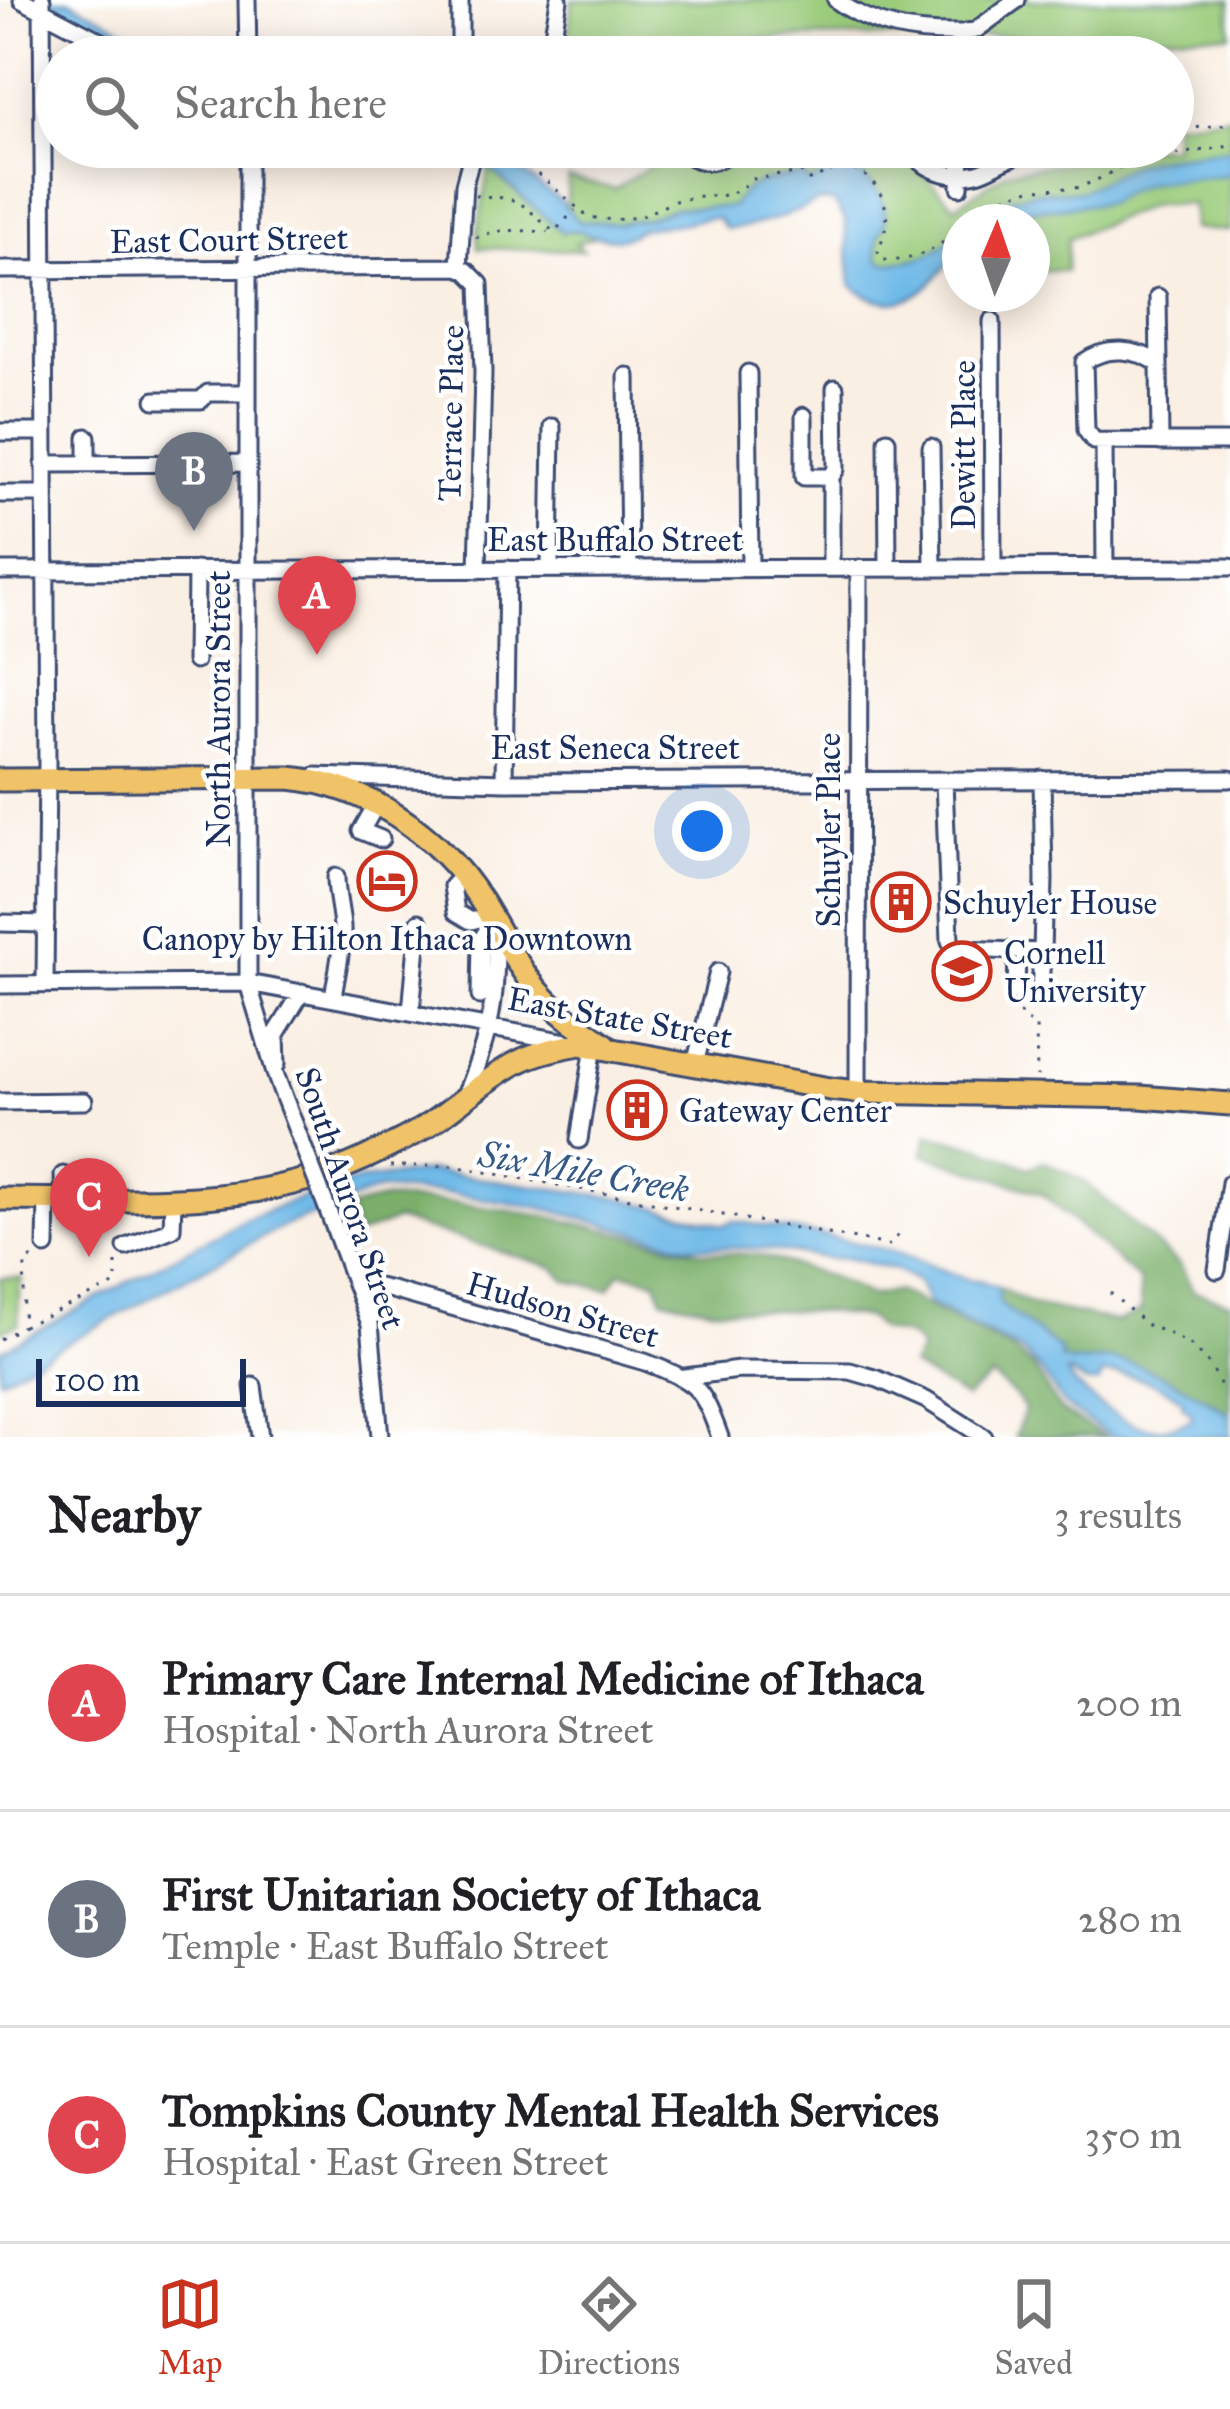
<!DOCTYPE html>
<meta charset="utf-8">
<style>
body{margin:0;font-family:"IM FELL Great Primer",serif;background:#f2f2f2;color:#202124}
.compass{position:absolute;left:942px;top:204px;width:108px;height:108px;border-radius:50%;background:#fff;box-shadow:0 6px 30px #0003;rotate:2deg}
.scale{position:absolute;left:36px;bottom:30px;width:210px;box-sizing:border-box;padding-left:12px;border:6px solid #1b2f5e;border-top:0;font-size:33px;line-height:42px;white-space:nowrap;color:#1b2f5e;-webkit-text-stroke:9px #fff;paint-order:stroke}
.you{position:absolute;left:702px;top:831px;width:42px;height:42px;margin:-30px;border:9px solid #fff;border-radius:50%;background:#1a73e8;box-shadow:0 0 0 18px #1a73e833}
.badge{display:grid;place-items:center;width:78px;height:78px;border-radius:50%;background:#c8321e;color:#fff;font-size:39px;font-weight:700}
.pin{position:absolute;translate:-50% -99px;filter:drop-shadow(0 3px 6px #0008)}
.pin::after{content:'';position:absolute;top:63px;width:42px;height:36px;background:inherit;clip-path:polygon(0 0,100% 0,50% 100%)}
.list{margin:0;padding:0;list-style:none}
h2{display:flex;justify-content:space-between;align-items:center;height:156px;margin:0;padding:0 48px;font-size:51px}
h2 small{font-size:39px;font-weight:400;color:#757577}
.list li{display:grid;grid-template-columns:78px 1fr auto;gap:36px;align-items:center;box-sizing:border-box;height:216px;padding:0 48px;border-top:3px solid #e0e0e0}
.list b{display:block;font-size:45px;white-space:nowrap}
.list p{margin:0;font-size:39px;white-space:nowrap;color:#757577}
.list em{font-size:39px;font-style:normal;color:#757577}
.icon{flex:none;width:66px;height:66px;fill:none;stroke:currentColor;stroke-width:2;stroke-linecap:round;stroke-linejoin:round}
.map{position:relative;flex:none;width:1230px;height:1437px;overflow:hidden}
.search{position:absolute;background:#fff;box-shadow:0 6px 30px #0003;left:36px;right:36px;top:36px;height:132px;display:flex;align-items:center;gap:30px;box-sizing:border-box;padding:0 42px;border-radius:66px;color:#757577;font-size:45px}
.sheet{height:804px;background:#fff}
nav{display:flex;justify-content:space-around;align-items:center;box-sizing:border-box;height:168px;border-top:3px solid #e0e0e0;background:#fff;font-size:33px;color:#757577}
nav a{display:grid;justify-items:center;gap:6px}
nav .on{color:#c8321e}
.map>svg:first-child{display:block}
.green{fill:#9bcc7b;stroke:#5b7e6c;stroke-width:3}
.forest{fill:#7cb06b;stroke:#4c7064;stroke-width:3}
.water{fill:#6fbae8;stroke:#4574a3;stroke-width:3;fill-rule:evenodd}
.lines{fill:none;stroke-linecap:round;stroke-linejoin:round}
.minor-casing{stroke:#3c4c72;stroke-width:21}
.highway-casing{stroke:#3c4c72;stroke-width:27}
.path{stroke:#3c4c72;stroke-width:3;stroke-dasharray:3 9;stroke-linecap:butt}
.minor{stroke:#fff;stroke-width:15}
.highway{stroke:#f1c369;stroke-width:21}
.minor-bridge-casing{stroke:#3c4c72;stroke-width:21;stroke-linecap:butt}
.minor-bridge{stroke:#fff;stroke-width:15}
.labels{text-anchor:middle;stroke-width:9;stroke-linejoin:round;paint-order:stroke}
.street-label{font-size:33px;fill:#1b2f5e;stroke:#fff}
.poi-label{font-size:33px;fill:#1b2f5e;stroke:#fff;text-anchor:start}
.water-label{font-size:36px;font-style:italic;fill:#345987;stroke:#fff}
</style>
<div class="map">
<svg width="1230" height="1437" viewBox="0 0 1230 1437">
<rect width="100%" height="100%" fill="#fff"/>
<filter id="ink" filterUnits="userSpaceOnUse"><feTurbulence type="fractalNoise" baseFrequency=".00833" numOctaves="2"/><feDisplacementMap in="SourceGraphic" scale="24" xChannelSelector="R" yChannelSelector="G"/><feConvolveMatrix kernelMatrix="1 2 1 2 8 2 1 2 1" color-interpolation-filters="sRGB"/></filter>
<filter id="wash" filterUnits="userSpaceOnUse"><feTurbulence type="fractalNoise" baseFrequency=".004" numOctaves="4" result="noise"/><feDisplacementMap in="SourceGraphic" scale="48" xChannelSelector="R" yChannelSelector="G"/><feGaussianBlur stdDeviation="2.7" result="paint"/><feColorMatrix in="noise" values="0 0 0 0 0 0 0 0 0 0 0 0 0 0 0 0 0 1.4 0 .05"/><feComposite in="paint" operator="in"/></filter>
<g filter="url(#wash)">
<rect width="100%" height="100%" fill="#faefe3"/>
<path class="green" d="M572,0H1230V34L568,40Z
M1230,116V231L1193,229L1192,204L1152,205L1068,238L1066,271L1032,270V222H960V249L954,257L888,292L848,190C758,204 663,212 576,243L583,250L478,248V229L492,148L543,190L566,218L568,178L615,189L666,156L661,147C671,150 677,156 686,162C714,179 735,167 756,147H790L798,151L813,147H896L955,206L1009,171L1102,158L1120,147H1173V122Z
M0,1278H22L19,1291L18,1324L0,1332Z"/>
<path class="forest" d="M928,1134L981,1147L1029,1168L1043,1161L1082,1180L1181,1266L1193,1291L1230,1302V1415L1209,1400L1107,1360L1067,1363L1061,1359L1060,1351L999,1304L998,1287L1033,1305L1117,1322L1141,1311L1139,1280L1041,1193L923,1154Z
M383,1199L456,1203L545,1216L703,1252L760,1255L834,1278L870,1296L898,1291L1012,1350L1033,1367L1061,1411L1105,1437H1015L1025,1409L1015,1396L991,1376L965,1398L911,1366L921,1349L909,1337L880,1330L868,1318L827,1312L710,1308L663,1299L656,1280L620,1272L609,1289L567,1281L553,1267L396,1220L358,1235L350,1208Z"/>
<path class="water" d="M38,0H69L178,57H145Z
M436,147H485L560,200L578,221L620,223L645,219L675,208L729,207L734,205C747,179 777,179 804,175L807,182C820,180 831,170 844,171C868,171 886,198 885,220C885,229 880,230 878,238C877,241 878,255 878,258L884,263C920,261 934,256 960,231C960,253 955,256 941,272C914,306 885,312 851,285L845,220L835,203C816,197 813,205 797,211C781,218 743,229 726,229L717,218C703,217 694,221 680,224C668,226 653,224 642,229C629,233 638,234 625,237C596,244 583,225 562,232L488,167Z
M1230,149V175L1150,182L1128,190L1107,203L1020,211L990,222H968L986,209L1008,199L1034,192L1081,191L1130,166L1151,159Z
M429,1171L620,1198L724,1225L733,1221L826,1236L892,1251L969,1280H979L998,1287L1000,1304L1061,1351V1359C1077,1366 1091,1360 1108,1360C1142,1360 1203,1395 1230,1415V1437H1112L1066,1407L1038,1367L1021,1351L928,1303L917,1281L893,1269L846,1258L833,1259L766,1249L688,1246L542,1208L452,1194L379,1190L281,1227L0,1379V1351L241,1221L314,1193L357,1181ZM1070,1373L1087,1383H1099L1102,1375C1129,1372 1161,1383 1182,1399L1183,1407L1190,1412L1193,1419C1185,1422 1175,1426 1166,1428C1135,1434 1083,1398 1067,1374Z"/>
</g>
<g filter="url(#ink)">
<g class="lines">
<g class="minor-casing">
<path id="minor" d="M22,0L131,57
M42,0L47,762L45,985
M247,0L248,57
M460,0V57
M836,0C874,28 916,34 961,33
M536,57L553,34L559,0
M839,57C847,48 861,52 871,57
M961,57V33L976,30L1017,0
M248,147V983L277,1079L301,1141
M679,147C695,163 718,170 730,147
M809,147H819
M910,147C921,171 951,179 977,173C990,170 1000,161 1013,157C1025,152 1038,150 1051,147
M960,187L961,147
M459,267L467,271L480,284L483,372L478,570
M459,267L464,185L474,147
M0,270L459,267
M1158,297L1159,364
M992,321L993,568
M748,373L750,568
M627,376L629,568
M155,400H201L208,393H247
M804,416V477H831
M0,432H44
M87,437V464
M887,440L888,568
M1104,442L1105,568
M1160,442L1159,364C1137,348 1106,346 1084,362L1086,430L1094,441L1230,442
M931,447L933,568
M44,464L247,463
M0,494H44
M831,568V477L836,469L835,388
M550,569L552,427
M0,571L1230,567
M195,661L196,570
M315,776L504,782L1230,779
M944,780L950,941L954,947L962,949L1042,952L1044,879L1042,779
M504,782L507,569
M376,805L361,831L381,839
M463,875L452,886L456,912L471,921L490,916
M0,923L46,924
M1017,951L1016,993H1040L1042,952
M0,985L248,983L567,1042
M480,996L481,940L493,921
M333,998C336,975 343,950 342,927C341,910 336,894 336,877
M411,1012L419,922
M277,1064L276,1034L302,992
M695,1064L718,972
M858,1092L859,568
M465,1095C491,1033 497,999 496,932
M0,1102L84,1101
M579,1140L594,1046
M63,1175L64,1200
M327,1208L370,1324L380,1437
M46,1246L47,1199
M126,1247L172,1229L173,1201
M1217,1270L1230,1183
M355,1282L392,1290L645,1362C696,1382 701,1384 720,1437
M685,1377L739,1370L850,1371L878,1379L926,1400L984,1437
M253,1386L260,1437"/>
</g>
<g class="highway-casing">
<path id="highway" d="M0,780L289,778C368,785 438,834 480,899C500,930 516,966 540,993C558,1014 584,1029 606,1045
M0,1199C120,1199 250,1211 363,1159C382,1150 402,1141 420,1130C454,1110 483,1080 518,1062C537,1052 559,1048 580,1044L830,1089L858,1092L1140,1097L1230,1104"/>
</g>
<path class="path" d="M1173,130L1230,124
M498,147L543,178L588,217L613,220L639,217L675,201L705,195L717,197L737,191L753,179L803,172L809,180C821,177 833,168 845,168C871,169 890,201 886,224C885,233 881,243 878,252L883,260C914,262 939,249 960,227
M885,147L901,162
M741,155C770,148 774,145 800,159
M1064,155H1079L1100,147
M475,196C525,197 520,204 554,232L575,210
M964,222L972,213L1003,197L1031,189L1075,188L1093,182L1130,162L1230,146
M476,238C498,227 524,231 548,232
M1016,1006L1015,1014H1022L1027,1021L1036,1025L1037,1077
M319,1137L325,1152
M390,1166H453L889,1245L899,1234
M1110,1293L1150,1327L1164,1331L1190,1345L1211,1366L1221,1386
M23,1326L116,1284V1256
M0,1339L23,1326L25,1263L34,1256"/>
<use href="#minor" class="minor"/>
<use href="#highway" class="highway"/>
<g class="minor-bridge-casing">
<path id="minor-bridge" d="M301,1141L327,1208"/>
</g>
<use href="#minor-bridge" class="minor-bridge"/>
</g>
</g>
<defs>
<g id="hotel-ring" transform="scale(3)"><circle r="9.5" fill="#fff" stroke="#c8321e" stroke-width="1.5"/><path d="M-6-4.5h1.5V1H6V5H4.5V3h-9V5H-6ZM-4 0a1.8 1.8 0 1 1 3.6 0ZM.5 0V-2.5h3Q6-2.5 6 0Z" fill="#c8321e"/></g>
<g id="building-ring" transform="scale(3)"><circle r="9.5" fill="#fff" stroke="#c8321e" stroke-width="1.5"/><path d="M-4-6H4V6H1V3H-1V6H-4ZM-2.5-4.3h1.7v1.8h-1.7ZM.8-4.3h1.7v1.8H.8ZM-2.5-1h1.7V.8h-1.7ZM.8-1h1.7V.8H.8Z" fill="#c8321e"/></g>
<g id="university-ring" transform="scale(3)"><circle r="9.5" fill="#fff" stroke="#c8321e" stroke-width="1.5"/><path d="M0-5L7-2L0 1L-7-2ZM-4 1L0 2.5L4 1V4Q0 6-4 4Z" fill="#c8321e"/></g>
</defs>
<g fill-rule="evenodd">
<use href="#hotel-ring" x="387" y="881"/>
<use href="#building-ring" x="901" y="902"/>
<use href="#university-ring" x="962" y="971"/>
<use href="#building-ring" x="637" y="1110"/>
</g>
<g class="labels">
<g class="street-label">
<text transform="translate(229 239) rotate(-1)" y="12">East Court Street</text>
<text transform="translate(450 413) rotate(-89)" y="12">Terrace Place</text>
<text transform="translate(963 445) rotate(-90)" y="12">Dewitt Place</text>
<text x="615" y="551">East Buffalo Street</text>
<text transform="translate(218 709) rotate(-90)" y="12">North Aurora Street</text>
<text x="615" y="759">East Seneca Street</text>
<text transform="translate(828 830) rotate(-90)" y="12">Schuyler Place</text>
<text transform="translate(620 1017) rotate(10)" y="12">East State Street</text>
<text transform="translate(351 1198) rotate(71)" y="12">South Aurora Street</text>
<text transform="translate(563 1309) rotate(16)" y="12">Hudson Street</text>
</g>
<g class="poi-label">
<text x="943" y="914">Schuyler House</text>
<text x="387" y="950" text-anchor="middle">Canopy by Hilton Ithaca Downtown</text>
<text x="1004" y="964">Cornell<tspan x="1004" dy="38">University</tspan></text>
<text x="679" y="1122">Gateway Center</text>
</g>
<g class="water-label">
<text transform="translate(584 1171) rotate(10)" y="13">Six Mile Creek</text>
</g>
</g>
</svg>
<svg class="compass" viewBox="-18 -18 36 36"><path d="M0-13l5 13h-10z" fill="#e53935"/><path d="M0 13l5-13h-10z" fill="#757577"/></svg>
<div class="scale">100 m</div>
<div class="you"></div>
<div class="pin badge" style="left:317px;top:655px;background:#e0444e">A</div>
<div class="pin badge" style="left:194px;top:531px;background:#6b7280">B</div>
<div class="pin badge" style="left:89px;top:1257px;background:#e0444e">C</div>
<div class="search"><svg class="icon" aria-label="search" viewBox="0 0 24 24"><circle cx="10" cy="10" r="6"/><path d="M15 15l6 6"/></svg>Search here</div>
</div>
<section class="sheet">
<h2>Nearby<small>3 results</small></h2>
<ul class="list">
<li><span class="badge" style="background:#e0444e">A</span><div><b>Primary Care Internal Medicine of Ithaca</b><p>Hospital · North Aurora Street</p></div><em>200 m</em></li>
<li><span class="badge" style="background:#6b7280">B</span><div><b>First Unitarian Society of Ithaca</b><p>Temple · East Buffalo Street</p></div><em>280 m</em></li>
<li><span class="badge" style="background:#e0444e">C</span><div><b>Tompkins County Mental Health Services</b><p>Hospital · East Green Street</p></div><em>350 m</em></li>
</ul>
</section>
<nav>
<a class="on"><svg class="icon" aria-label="map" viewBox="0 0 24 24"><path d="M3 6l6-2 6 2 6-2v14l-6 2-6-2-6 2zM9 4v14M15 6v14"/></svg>Map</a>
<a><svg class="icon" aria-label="directions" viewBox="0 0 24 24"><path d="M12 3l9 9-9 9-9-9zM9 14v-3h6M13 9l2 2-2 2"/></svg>Directions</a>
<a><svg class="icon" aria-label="saved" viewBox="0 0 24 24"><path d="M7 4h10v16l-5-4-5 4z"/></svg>Saved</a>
</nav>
